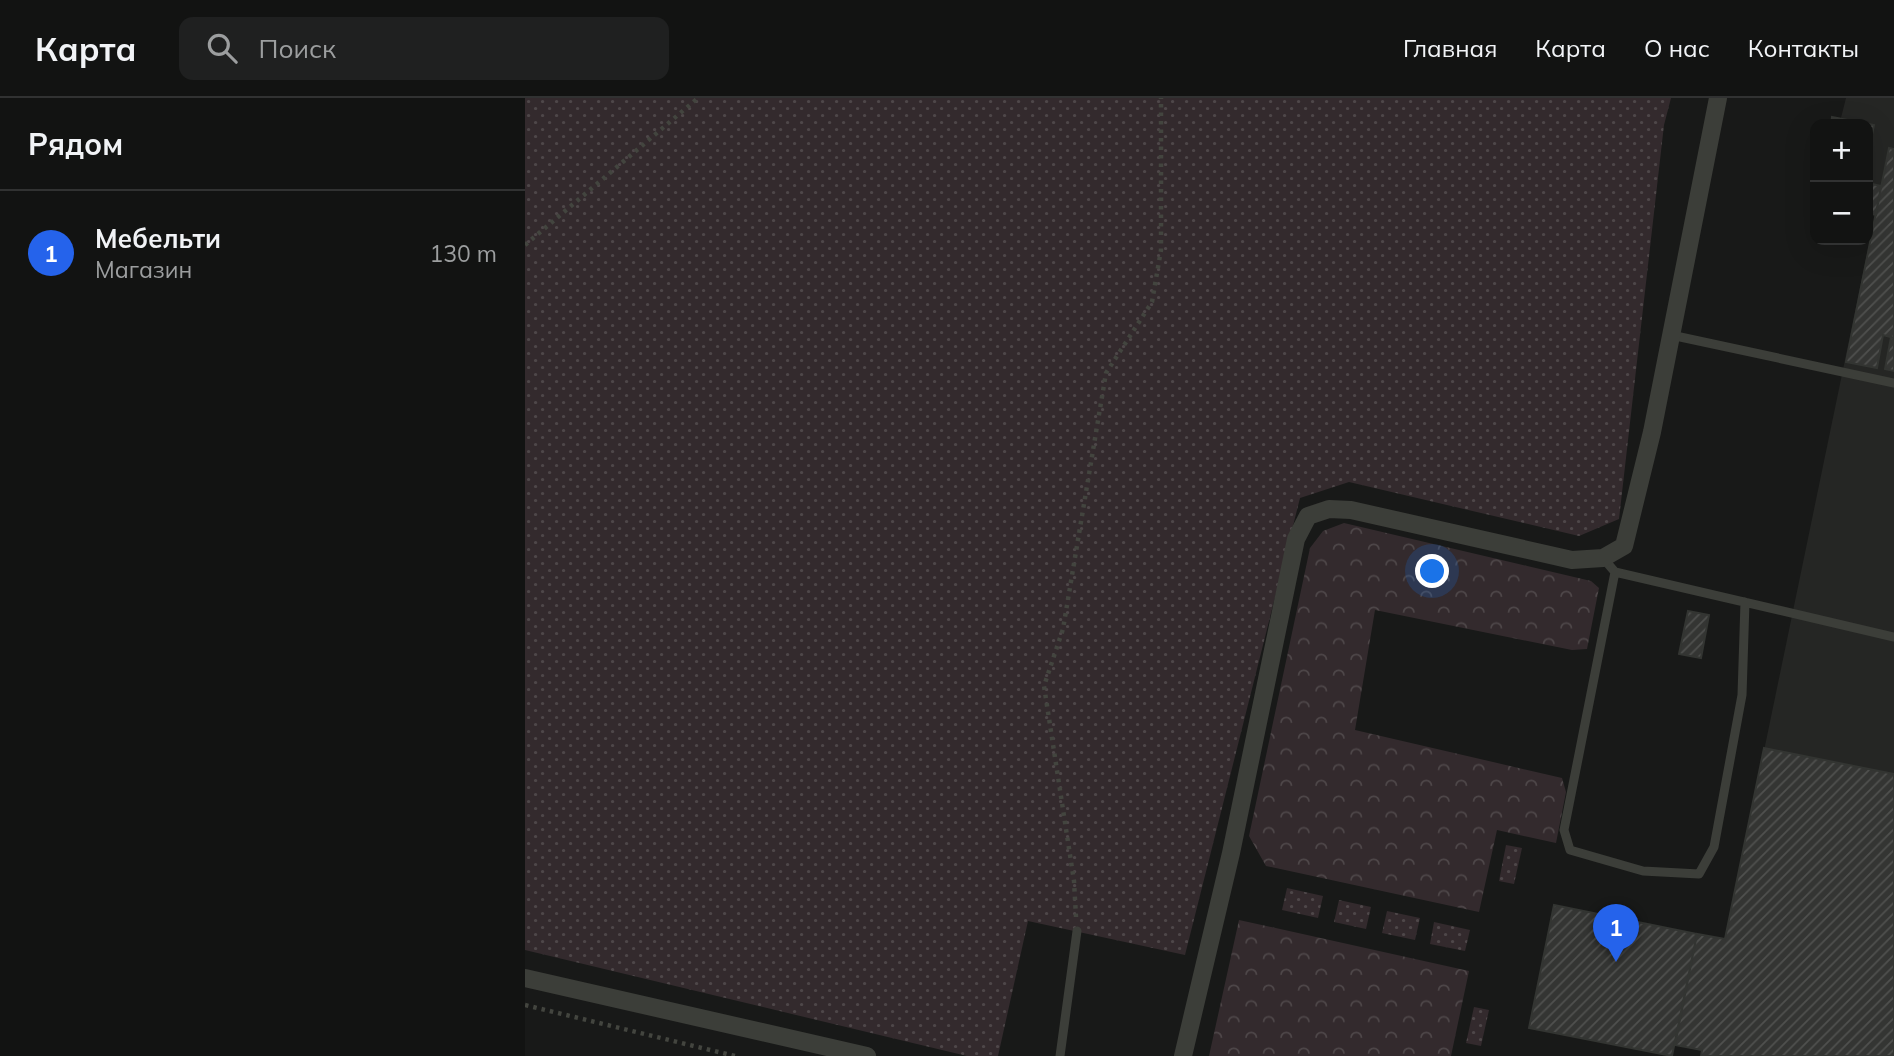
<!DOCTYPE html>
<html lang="ru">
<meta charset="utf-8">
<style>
body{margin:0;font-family:Mulish,sans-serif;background:#1f2020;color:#f1f3f6}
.controls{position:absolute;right:21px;top:21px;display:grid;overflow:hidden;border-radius:14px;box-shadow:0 7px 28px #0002}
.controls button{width:63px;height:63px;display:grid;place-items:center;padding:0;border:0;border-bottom:2px solid #313232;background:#121312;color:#f1f3f6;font:35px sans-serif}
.you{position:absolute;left:908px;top:474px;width:24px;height:24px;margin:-18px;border:5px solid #fff;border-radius:50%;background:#1a73e8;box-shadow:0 0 0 10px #1a73e833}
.badge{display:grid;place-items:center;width:46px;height:46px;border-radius:50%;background:#2563eb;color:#fff;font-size:23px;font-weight:700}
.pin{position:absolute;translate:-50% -58px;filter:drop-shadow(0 2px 4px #0008)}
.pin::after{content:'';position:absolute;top:37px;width:24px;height:21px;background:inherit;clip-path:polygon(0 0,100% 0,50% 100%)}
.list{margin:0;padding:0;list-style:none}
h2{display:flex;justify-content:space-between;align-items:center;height:91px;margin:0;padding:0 28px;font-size:30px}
h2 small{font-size:23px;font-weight:400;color:#9c9e9f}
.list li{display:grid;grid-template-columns:46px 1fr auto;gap:21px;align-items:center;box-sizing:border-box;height:126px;padding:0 28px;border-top:2px solid #313232}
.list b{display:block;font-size:26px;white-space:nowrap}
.list p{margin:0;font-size:23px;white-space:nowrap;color:#9c9e9f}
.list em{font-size:23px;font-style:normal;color:#9c9e9f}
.icon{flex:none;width:38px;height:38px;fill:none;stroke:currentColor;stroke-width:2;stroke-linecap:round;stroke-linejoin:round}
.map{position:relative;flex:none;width:1369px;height:958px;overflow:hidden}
header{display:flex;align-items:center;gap:42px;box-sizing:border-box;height:98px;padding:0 35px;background:#121312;border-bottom:2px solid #313232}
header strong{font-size:33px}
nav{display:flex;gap:38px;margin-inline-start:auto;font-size:24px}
.search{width:490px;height:63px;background:#1f2020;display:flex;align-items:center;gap:18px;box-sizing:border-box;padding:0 24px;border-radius:14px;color:#9c9e9f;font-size:26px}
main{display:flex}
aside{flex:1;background:#121312}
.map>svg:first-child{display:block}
.built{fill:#252624}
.grass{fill:url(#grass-dots)}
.forest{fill:url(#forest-crowns)}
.building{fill:url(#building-hatch);stroke:#333532;stroke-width:2}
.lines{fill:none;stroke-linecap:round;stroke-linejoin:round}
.path{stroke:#43453f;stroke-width:4.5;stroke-dasharray:3.5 5;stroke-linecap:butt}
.lane{stroke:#3c3e39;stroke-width:9}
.street{stroke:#3c3e39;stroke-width:18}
</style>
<header>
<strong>Карта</strong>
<div class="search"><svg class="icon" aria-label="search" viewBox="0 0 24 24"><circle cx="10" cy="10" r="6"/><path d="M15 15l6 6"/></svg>Поиск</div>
<nav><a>Главная</a><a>Карта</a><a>О нас</a><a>Контакты</a></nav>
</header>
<main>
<aside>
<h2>Рядом<small></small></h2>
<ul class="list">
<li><span class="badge">1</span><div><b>Мебельти</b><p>Магазин</p></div><em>130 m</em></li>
</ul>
</aside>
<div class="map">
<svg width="1369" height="958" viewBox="0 0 1369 958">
<defs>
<pattern id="grass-dots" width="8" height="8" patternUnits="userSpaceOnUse" patternTransform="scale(1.75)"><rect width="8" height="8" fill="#332a2d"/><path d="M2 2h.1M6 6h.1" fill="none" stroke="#4e4749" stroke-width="1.8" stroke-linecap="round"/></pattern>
<pattern id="forest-crowns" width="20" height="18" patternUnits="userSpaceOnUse" patternTransform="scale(1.75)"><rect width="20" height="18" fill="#332a2d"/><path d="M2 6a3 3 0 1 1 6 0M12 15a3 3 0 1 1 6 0" fill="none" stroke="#4e4749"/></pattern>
<pattern id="building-hatch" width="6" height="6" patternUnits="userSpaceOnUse" patternTransform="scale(1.75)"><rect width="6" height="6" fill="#343533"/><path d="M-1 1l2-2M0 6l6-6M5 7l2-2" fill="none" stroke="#4f504e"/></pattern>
</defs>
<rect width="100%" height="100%" fill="#181918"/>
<path class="built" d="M1321,0H1369V958L1177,953L1150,947L1172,836L1200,841L1350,117L1343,115V26H1306L1307,19L1316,20Z"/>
<path class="grass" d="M0,0H1146L1139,27L1094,421L1054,438L824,384L775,400L660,857L503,823L473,958H442L0,852Z
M981,747L997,750L989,786L974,783Z
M762,790L798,798L793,820L757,812Z
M814,802L846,809L841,831L809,824Z
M862,813L895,820L890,842L857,835Z
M909,824L945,832L940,853L905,846Z
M949,909L964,912L956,948L941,945Z"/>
<path class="forest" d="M819,425L1066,483L1074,490L1062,551L1047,552L850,512L830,632L1037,680L1041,694L1031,745L972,732L954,814L741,768L724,738L785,450L798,433Z
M714,822L944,873L926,958H684Z"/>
<path class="building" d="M1307,19L1349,27L1343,56V26H1306Z
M1364,50L1369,51V240L1358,237L1352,270L1321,264Z
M1343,85L1356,88L1351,117L1343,115Z
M1366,239L1369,240V273L1360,271Z
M1163,513L1184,517L1176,560L1154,556Z
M1239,650L1369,676V958H1176L1177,952L1150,947L1172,836L1200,841Z
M1029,807L1172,836L1147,958L1004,930Z"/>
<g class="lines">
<path class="path" d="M0,147L173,0
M551,819L549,783L519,588L538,531L581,275L627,204L636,152V0
M0,907L210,958"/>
<path class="lane" d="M1146,237L1369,285
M1078,460L1090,474L1369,539
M1090,474L1039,732L1045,752L1118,773L1174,776L1189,749L1217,597L1220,504
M535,958L552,833"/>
<path class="street" d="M0,880L342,958
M658,958L706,755L771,441L783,418L804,411L826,412L1047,462L1078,460L1099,448L1127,334L1193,0"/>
</g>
</svg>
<div class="controls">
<button>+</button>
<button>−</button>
</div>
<div class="you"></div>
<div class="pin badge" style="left:1091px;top:864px">1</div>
</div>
</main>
